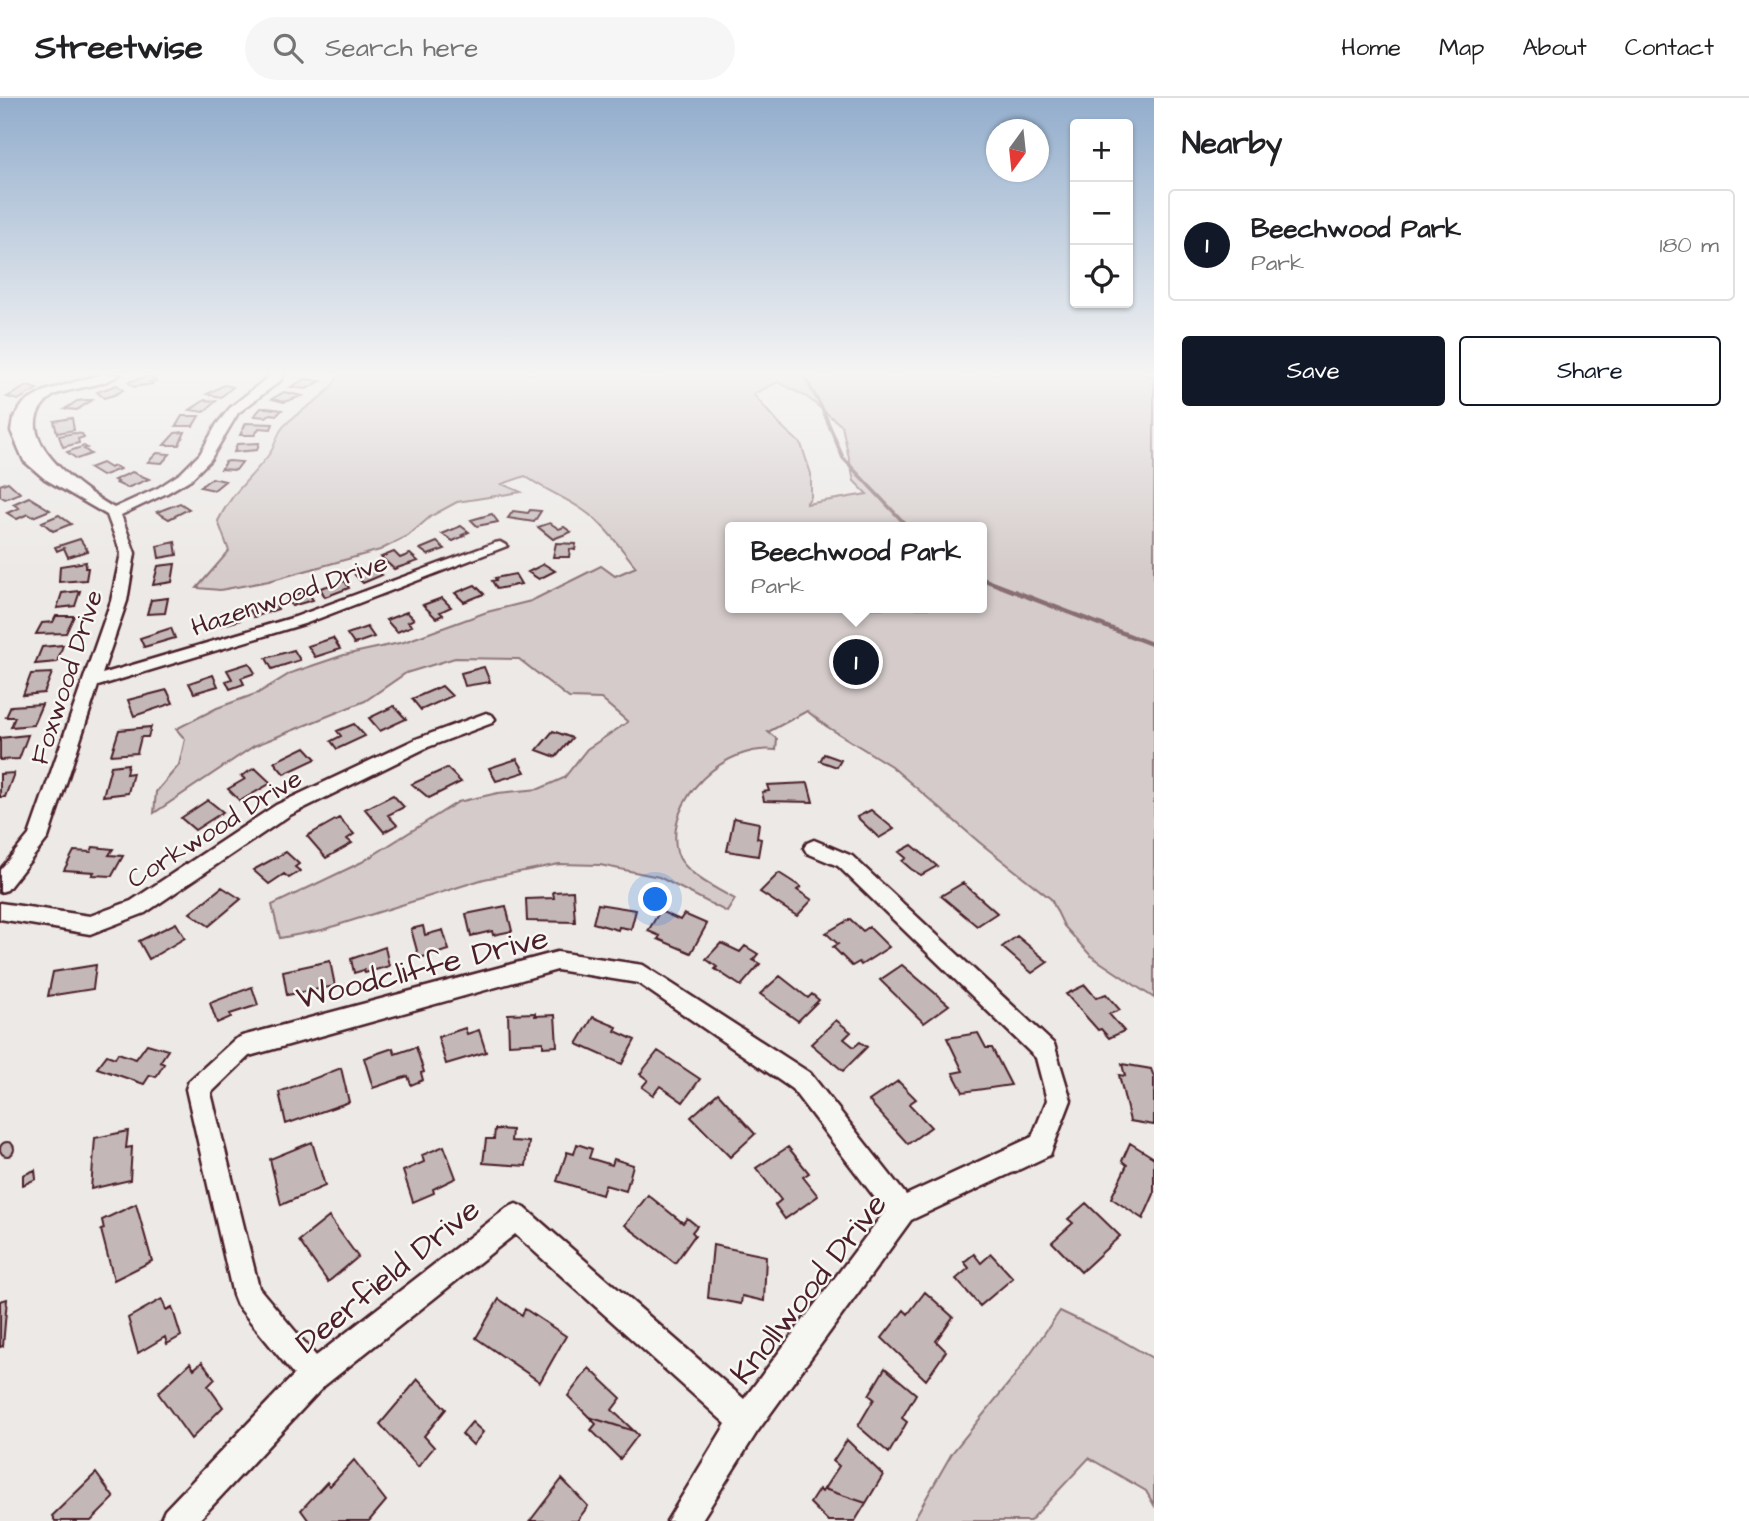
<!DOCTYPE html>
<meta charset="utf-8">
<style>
body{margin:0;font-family:"Architects Daughter",sans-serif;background:#f6f6f6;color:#202124}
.controls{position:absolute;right:21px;top:21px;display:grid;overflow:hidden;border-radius:7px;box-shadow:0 2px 5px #0004}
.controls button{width:63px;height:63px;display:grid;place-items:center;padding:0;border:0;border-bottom:2px solid #e0e0e0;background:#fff;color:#202124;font:35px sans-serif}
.compass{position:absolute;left:986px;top:21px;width:63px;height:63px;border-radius:50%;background:#fff;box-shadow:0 2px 5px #0004;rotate:195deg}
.you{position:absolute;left:656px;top:802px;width:24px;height:24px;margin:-18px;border:5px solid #fff;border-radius:50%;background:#1a73e8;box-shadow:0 0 0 10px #1a73e833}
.badge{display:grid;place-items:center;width:46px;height:46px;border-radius:50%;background:#111827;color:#fff;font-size:23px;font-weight:700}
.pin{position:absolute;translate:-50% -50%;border:4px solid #fff;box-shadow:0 2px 7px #0006}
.popup{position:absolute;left:725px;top:424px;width:262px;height:91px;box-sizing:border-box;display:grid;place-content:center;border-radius:7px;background:#fff;filter:drop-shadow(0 2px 5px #0005);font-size:23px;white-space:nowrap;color:#757577}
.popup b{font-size:26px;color:#202124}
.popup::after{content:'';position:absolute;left:50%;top:100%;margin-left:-14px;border:14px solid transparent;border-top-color:#fff}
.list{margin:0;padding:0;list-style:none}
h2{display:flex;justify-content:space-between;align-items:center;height:91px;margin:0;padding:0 28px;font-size:30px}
h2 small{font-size:23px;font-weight:400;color:#757577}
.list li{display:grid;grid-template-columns:46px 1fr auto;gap:21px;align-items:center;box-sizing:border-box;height:112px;margin:0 14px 14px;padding:0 14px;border:2px solid #e0e0e0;border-radius:7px}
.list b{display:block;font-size:26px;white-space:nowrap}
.list p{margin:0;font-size:23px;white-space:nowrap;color:#757577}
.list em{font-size:23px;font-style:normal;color:#757577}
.actions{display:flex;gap:14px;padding:21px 28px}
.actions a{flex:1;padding:16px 0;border:2px solid #111827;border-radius:7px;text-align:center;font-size:24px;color:#111827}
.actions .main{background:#111827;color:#fff}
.icon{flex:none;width:38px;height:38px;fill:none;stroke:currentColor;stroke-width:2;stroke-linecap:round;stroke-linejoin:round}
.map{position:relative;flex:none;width:1154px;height:1423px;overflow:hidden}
header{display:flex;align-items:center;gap:42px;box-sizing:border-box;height:98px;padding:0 35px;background:#fff;border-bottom:2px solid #e0e0e0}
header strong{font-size:33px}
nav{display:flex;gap:38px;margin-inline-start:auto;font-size:24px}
.search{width:490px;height:63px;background:#f6f6f6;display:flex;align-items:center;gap:18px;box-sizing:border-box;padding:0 24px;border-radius:38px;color:#757577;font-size:26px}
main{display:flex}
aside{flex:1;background:#fff}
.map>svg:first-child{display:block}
.green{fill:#d4cbca;stroke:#8f757a;stroke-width:2;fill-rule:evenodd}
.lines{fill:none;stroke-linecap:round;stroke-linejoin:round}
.stream-far1{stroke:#886e73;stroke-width:3.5}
.stream{stroke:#886e73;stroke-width:4.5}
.building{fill:#c4b7b7;stroke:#4a1f2b;stroke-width:2}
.street-casing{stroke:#4a1f2b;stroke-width:5}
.street{fill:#f6f6f2;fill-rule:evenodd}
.labels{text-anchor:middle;stroke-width:5;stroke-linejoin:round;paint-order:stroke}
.street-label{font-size:26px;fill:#4a1f2b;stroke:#f6f6f2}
.near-street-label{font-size:32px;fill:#4a1f2b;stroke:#f6f6f2}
</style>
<header>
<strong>Streetwise</strong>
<div class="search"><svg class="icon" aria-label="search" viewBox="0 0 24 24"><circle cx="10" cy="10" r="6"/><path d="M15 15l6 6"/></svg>Search here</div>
<nav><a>Home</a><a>Map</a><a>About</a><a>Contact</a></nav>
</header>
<main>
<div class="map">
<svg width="1154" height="1423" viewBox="0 0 1154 1423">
<rect width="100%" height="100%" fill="#ece9e6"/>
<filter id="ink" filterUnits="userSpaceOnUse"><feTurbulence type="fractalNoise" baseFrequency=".0143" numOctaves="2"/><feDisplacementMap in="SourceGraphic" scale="14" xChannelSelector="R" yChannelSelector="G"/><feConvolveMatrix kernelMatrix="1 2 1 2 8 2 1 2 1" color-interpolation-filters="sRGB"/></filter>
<g filter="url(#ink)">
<path class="green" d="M339,276H1141L1154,279V900L1091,858L1064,828L1051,801L979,744L891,668L826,628L807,613L768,634L777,641L776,652C726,645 664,701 677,754C683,775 717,791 735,801L727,814L659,779L600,767L559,766L484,781L322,832L280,840L272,807L362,764L458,704L498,695L539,691L564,680L587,651L628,624L601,601L569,600L519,561L455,560L406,575L365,603L254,648L154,715L156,694L179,667L185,641L176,631L217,610L258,595L291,575L344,557L404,544L487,514L531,503L601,468L615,478L636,469C619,448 605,427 583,412C564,399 543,391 525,378L502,386L521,394L457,404L431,418L408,438L380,452L269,483L220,492L197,490L229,453L218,423C233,392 251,381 270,355C276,346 277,334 285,327C302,309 330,299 339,276ZM778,284L807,299L842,328L854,383L867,396L806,406L811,399V376L801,346L778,325L753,296ZM982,429V510H730V429Z
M1060,1213L1117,1240L1154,1261V1407L1146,1393L1089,1360L1030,1423H913L952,1355L1013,1280Z"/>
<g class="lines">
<path class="stream-far1" d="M803,276L822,310L843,360L908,429"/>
<path class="stream" d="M982,481L1154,547"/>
</g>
<path class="building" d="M149,278L156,283L150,284L152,286L134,289L128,284Z
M305,281L321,283L306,291L291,289Z
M117,287L123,292L114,297L104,300L97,294Z
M224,287L233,289L221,299L207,296Z
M27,288L37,291L18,302L7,299Z
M284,294L302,298L284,304L272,301Z
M86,302H92L77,312L65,311L77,303Z
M205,302L216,303L204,314L190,312Z
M261,310H267L282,312L277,317L270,316L266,319L254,318Z
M182,318H199L193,328H176Z
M72,320L74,332L57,335L54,323Z
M246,325L273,326L271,331L259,330L255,337H240Z
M185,334L179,347H164L175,335Z
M74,335L82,336L84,339L78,341L79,345L63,349L59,338Z
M259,345L257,352L234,354L237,346Z
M84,348L87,350L84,351L91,356L77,361L67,354Z
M157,355L170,356L162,365L148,364Z
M225,364L229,363L242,364L236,372L221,371Z
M102,365L110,370L115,368L120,371L102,378L89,370Z
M132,374L149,381L127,390L116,385L118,384L114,382Z
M212,380L225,383L214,392L200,389Z
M8,384L20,395L5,401L0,398V387Z
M29,399L50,412L33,419L28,416L17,421L7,415L19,410L13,406Z
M180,405L189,411L169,421L157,414Z
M530,412L541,413L534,424L508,420L513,413L528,415Z
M492,416L498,424L477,428L471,422Z
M59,417L71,426L53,433L42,424Z
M550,425L559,431L564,429L571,434L553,441L538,429Z
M461,428L469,434L462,437L464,438L453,443L442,436Z
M80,441L88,453L68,459L64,450L57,453L55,449Z
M175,444L177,457L159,460L157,448Z
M437,444L445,451L428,457L420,451Z
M556,445L576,446L575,452L570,451L569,459H553Z
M394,454L400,460L410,456L418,463L394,471L381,459Z
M86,464L85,470H88L86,482L59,484L60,468Z
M175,466L172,484L153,487L158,468Z
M544,466L555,473L539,481L528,474Z
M374,470L382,477L363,485L355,477Z
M515,476L521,486L497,491L492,483L496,482L495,480Z
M345,483L349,490L325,499L320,490Z
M475,487L484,496L464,504L455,495Z
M80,493L75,508L57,510L62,495Z
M307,493L313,502L292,508L286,499Z
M168,500L165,515L147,516L151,502Z
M442,500L451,509L440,514L443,517L436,520L423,507Z
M274,503L278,511L254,519L250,512Z
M236,513L240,522L219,528L215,519Z
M407,514L414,521L408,524L412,528L397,534L386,522Z
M56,518H74L66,535L36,536L42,525L53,524Z
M367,529L374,539L354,546L347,536Z
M171,530L175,540L144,549L140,540Z
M333,540L340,551L315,559L308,548Z
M63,547L57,564L35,566L42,549Z
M294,552L300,562L272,571L266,560Z
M249,565L255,575L241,580L244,586L230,591L226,583L232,581L227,572Z
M484,569L490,584L465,588L461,575Z
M52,575L44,595L23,597L31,576Z
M213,577L218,588L194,595L189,585Z
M442,588L452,598L421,612L412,601Z
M167,592L173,605L134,618L128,602Z
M42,606L33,627L11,629L15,619H6L11,608Z
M394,608L406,621L380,633L369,620Z
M354,626L365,638L337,651L331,643L341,638L337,633Z
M151,629L148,639H141L137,655L111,657L119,632Z
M553,633L572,640L556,659L537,652Z
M28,637L19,661L0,662V640Z
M305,649L316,661L284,676L274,664Z
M824,656L841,662L837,669L820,663Z
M517,661L525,674L496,683L489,670Z
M128,666L126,676L133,675L128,695L103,698L111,668Z
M255,670L271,685L240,703L228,691L245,681L241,678Z
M447,670L461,684L429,700L412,686Z
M14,675L5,699H0V676Z
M808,685L813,704L764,703L762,694L769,693L767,687Z
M393,697L404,709L388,717L397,727L384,734L365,711Z
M208,702L223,714L195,732L181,720Z
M871,712L894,731L879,740L857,719Z
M339,720L354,736L347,741L352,745L326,760L307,738Z
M734,720L759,725L757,740L761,741L758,758L727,753Z
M912,747L937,768L921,777L911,771L902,763L906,760L899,754Z
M93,749L113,751L109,757L123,758L112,778L92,777L94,774L64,772L74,753L91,754Z
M286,754L299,766L295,769L300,773L289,780L284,776L269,786L253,772Z
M779,775L801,789L797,792L812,802L797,818L760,794Z
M963,785L997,815L977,828L941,798Z
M222,789L241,801L209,828L190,815Z
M573,793L575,824L527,823L526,801L554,800L553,794Z
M598,806L636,812L631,831L619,829L618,832L593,825Z
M506,808L512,833L493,837L492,833L471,838L466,816Z
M660,813L680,822L684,816L707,826L691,855L658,841L660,838L648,833Z
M850,821L863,833L869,829L889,849L861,867L859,864L852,868L833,849L838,846L826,835Z
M176,825L185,840L149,861L139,843Z
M423,828L425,837L443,832L449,852L419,860L411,831Z
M1017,838L1048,864L1032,875L1002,849Z
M721,845L740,854L745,848L758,856L753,862L760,866L741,888L715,871L717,869L706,861Z
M385,849L389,868L365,875L364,872L354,875L351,861Z
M330,863L335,888L287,897L283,873Z
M96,867L93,891L48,898L53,874Z
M902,867L949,907L924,925L880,882Z
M780,878L808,900L812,896L819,902L798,923L760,896Z
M1085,887L1096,900L1106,896L1120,912L1109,916L1124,933L1109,940L1101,931L1098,932L1066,896Z
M252,889L258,907L230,916L231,919L217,925L210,905Z
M535,915V918L555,917L557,948L543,949V944L509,946L508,916Z
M593,919L617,929L615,933L635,942L622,966L577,946Z
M836,922L851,934L844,941L854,949L860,944L867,949L843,973L811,946Z
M465,930L467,936L479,932L486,954L446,966L438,939Z
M978,935L986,950H992L1011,987L963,994L953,975L963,973L947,940Z
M147,946L168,952L160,964L164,966L156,979L150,977L144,986L97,970L107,957L115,960L118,955L136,961Z
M416,949L424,974L421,975L423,982L411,987L408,978L373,990L364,960L393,950L395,956Z
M658,953L700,981L683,1004L660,988L653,997L642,989L648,982L640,976Z
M1122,966L1151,971L1154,979V1027L1130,1023L1119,977L1125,978Z
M341,970L349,1004L286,1026L279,994Z
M898,983L916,1001L909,1006L931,1029L908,1046L869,1003Z
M718,995L755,1036L730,1059L691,1019Z
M495,1031L512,1032L511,1043L529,1044L526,1068L483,1065L486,1041H494Z
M128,1033L126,1050L132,1049L130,1082L91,1091L95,1040Z
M0 1051a7 7 0 1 1 14 0a7 7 0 1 1-14 0Z
M312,1044L325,1088L281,1107L270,1061Z
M1130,1045L1154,1060V1096L1143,1121L1111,1100L1127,1067L1122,1063Z
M577,1046L592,1051L589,1060L612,1067L614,1061L633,1067L626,1093L605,1087L602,1097L557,1083L567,1054L574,1056Z
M444,1048L456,1080L433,1091L434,1095L413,1104L403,1073L424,1064L422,1057Z
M788,1049L809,1075L803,1079L818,1098L785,1121L775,1107L781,1102L756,1070Z
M35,1072L36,1081L23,1087V1077Z
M648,1097L683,1125L687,1120L697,1128L692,1134L695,1137L675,1165L625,1127Z
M1086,1105L1120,1138L1081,1174L1052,1144L1073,1125L1068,1121Z
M136,1106L152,1163L114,1182L101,1132L104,1131L102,1122Z
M329,1119L358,1159L328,1184L299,1143Z
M713,1147L766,1158L764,1203L742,1198L741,1206L708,1200Z
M974,1156L981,1165L991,1156L1013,1180L980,1208L956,1181L969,1170L964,1164Z
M925,1194L953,1219L936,1243L946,1253L926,1282L882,1240L904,1212L908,1216Z
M7,1201L3,1248L0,1249V1203Z
M162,1201L166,1212L172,1209L181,1238L167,1246L165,1239L138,1255L128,1220Z
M499,1201L522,1217L525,1211L566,1238L540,1284L476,1240Z
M202,1264L215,1281L208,1288L223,1309L191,1341L158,1295L190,1265L194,1271Z
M589,1270L621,1300L612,1312L634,1333L589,1319L568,1298Z
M885,1270L916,1296L902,1320L907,1324L889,1355L858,1328L874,1301L869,1297Z
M418,1281L446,1311L424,1338L434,1349L418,1369L380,1326Z
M589,1319L634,1333L638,1337L620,1361L591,1332L596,1326Z
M472,1324L483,1334L473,1347L462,1336Z
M847,1342L883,1377L866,1405L824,1391L839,1368L833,1363Z
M354,1362L386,1403L369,1423H309L301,1412L327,1384L330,1388Z
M96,1375L114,1400L91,1423H55L52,1418Z
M562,1381L588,1408L577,1423H530Z
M819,1391L822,1394L824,1391L866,1405L855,1423H828L810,1405Z"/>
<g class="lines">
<g class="street-casing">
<path id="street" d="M102,276H120C102,289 74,289 54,297C0,334 80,390 114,410L158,390L181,375L200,356L217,326L230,310L272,276H284L280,283L238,315L210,362L191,381L167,395L121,417L135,455L127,503L102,576L295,519L495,445L500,444L507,448L307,525L98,588L48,740L7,792L0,794V772L29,737L111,503L121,455L107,417L45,381L24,363L11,333L13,321L24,305L45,293Z
M486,615L492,617L495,621L492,625L428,649L290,717L145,815L90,836L0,821V805L90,818L131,803L276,707L416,641Z
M814,742L852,758L1054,946L1071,1002L1050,1057L911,1122L757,1334L701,1423H667L726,1326L515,1136L324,1288L198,1423H160L165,1412L294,1277L237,1207L233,1197L186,991L189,983L234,942L242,938L557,854L643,867L810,975L906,1097L1032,1039L1047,1002L1036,960L838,768L807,755L804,750L807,745ZM557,872L638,885L792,991L885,1113L744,1301L525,1110L516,1106L507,1110L316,1258L259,1190L211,995L249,958Z"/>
</g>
<use href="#street" class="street"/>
</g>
</g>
<linearGradient id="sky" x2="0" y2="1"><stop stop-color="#92adcc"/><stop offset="0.58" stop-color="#f6f5f4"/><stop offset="1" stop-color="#f6f5f4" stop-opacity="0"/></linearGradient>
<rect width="1154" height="475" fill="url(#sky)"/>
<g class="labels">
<g class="street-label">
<text transform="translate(289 496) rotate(-19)" y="9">Hazenwood Drive</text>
<text transform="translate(66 579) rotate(-72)" y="9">Foxwood Drive</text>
<text transform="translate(214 730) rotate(-32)" y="9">Corkwood Drive</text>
</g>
<g class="near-street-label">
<text transform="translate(422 869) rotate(-14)" y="11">Woodcliffe Drive</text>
<text transform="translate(387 1177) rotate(-39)" y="11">Deerfield Drive</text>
<text transform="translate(808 1190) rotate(-52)" y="11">Knollwood Drive</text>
</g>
</g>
</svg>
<div class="controls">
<button>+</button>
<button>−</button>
<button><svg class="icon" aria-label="locate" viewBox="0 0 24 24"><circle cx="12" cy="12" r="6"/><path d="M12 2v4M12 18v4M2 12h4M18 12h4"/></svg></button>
</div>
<svg class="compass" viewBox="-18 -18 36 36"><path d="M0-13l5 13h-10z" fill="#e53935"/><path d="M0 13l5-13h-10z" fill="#757577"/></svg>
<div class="you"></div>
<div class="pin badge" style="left:856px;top:564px">1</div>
<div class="popup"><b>Beechwood Park</b>Park</div>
</div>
<aside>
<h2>Nearby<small></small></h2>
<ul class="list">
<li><span class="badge">1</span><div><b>Beechwood Park</b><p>Park</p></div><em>180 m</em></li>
</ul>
<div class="actions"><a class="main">Save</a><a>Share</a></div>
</aside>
</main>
